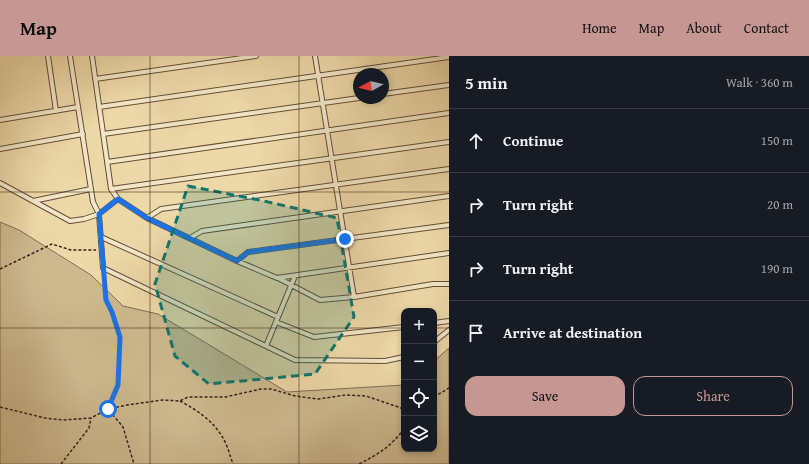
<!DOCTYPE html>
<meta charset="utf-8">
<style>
body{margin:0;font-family:"Gentium Book Plus",serif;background:#242831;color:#f1f3f6}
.controls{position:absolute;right:12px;bottom:12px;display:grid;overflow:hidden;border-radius:8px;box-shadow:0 2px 6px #0003}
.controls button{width:36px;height:36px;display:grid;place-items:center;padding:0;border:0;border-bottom:1px solid #363941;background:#171b24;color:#f1f3f6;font:20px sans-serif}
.compass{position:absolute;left:353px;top:12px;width:36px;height:36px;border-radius:50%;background:#171b24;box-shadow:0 2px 6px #0003;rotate:262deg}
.stop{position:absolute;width:12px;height:12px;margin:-9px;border:3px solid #1a73e8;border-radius:50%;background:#fff}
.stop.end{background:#1a73e8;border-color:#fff;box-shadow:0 1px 4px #0008}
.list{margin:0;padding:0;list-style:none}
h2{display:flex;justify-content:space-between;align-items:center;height:52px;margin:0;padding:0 16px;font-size:17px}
h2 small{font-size:13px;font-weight:400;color:#9ea1a6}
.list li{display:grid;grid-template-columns:26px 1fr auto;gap:12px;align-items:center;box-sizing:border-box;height:64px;padding:0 16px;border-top:1px solid #363941}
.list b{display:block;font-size:15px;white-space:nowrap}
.list em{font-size:13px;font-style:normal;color:#9ea1a6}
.actions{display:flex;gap:8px;padding:12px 16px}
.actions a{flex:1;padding:9px 0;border:1px solid #c59692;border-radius:12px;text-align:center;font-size:14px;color:#c59692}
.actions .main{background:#c59692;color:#111}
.icon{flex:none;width:22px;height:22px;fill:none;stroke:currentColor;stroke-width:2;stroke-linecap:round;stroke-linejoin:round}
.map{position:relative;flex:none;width:449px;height:408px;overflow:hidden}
header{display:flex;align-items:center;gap:24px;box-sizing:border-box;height:56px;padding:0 20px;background:#c59692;color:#111}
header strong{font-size:19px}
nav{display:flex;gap:22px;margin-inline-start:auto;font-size:14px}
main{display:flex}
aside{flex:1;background:#171b24}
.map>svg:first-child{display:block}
.green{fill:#ceb98f;stroke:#826d54}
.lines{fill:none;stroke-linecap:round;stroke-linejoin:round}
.lane-casing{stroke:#644f3c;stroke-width:6}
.path{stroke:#372118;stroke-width:1.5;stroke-dasharray:3 2;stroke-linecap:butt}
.lane{stroke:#f3e6c6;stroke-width:4}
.route{stroke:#1a73e8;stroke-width:5}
.marked{fill:#0f766e;fill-opacity:0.2;stroke:#0f766e;stroke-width:3;stroke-dasharray:8 5;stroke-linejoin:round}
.grid{fill:none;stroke:#372118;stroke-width:1;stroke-opacity:0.55}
</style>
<header>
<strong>Map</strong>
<nav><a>Home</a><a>Map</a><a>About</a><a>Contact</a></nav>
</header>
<main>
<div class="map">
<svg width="449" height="408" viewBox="0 0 449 408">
<rect width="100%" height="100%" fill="#edd8a7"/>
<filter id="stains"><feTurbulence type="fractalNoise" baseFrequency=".005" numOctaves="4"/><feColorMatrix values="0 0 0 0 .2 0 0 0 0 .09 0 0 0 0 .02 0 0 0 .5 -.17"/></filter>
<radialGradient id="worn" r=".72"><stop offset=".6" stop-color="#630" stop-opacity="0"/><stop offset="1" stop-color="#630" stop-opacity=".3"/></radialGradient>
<path class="green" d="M0,166L19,174L91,219L123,250L158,258L287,336L404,329V393H434V305L449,292V408H0Z"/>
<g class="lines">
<g class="lane-casing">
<path id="lane" d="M48,0L56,55
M70,0L93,146L99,158L103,212L295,304L385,305L404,301
M92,0L111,133L118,143L147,162L237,205L277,222L449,197
M315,0L354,241
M95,23L256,0
M383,38L449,29
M99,51L449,1
M0,64L78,51
M103,78L359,42
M0,93L83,78
M107,106L449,57
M0,127L70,165L84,163L99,158L118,143
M111,133L449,86
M33,145L91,133
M147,162L161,153L449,113
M101,181L278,261
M190,182L202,175L449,140
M237,205L248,196L449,169
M278,222L320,244L354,241L433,228H449
M276,266L314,281L404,271
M434,267L449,265
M434,286L449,274
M266,290L295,220"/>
</g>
<path class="path" d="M0,213L52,188L71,194H96
M104,220L106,244L112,256L120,281L118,329L108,353L123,371L134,408
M434,341L449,332
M180,345C197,354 215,366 224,384C228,391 230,400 233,408
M0,351L45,362L63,364L91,362L108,353L127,349L163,344L180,345L188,341H225L261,333H271L295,340L318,343L346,339L366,340L404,353
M61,408L89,372L91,362
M359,408C379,398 390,391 404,373"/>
<use href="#lane" class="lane"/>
</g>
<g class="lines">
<path class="route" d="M108,353L118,329L120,281L112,256L106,244L99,158L118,143L147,162L237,205L248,196L345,183"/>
</g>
<path class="marked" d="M188,130L264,145L337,162L354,261L315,318L209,328L175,300L155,228Z"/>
<path class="grid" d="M150,0V408M299,0V408M0,136H449M0,272H404M434,272H449"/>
<rect width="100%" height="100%" filter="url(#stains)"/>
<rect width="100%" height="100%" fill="url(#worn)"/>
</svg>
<div class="controls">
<button>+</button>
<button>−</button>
<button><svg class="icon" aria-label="locate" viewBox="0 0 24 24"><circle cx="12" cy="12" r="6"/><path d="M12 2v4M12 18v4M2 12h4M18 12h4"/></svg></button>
<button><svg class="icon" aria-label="layers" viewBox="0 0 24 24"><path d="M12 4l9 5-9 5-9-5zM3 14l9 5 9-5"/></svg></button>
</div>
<svg class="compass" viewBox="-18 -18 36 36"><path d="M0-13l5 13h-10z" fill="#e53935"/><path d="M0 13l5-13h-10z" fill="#9ea1a6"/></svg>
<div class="stop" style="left:108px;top:353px"></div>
<div class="stop end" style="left:345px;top:183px"></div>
</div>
<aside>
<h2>5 min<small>Walk · 360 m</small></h2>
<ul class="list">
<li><svg class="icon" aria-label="ahead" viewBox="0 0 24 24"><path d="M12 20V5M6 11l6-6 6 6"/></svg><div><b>Continue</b></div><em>150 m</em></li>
<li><svg class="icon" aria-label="right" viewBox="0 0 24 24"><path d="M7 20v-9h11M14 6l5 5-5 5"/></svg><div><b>Turn right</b></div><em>20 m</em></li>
<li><svg class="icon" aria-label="right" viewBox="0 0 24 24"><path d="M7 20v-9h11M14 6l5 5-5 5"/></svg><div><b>Turn right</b></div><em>190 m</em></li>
<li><svg class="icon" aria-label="arrive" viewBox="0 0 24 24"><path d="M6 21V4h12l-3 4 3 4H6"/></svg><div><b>Arrive at destination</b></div></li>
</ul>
<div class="actions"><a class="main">Save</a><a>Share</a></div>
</aside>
</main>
